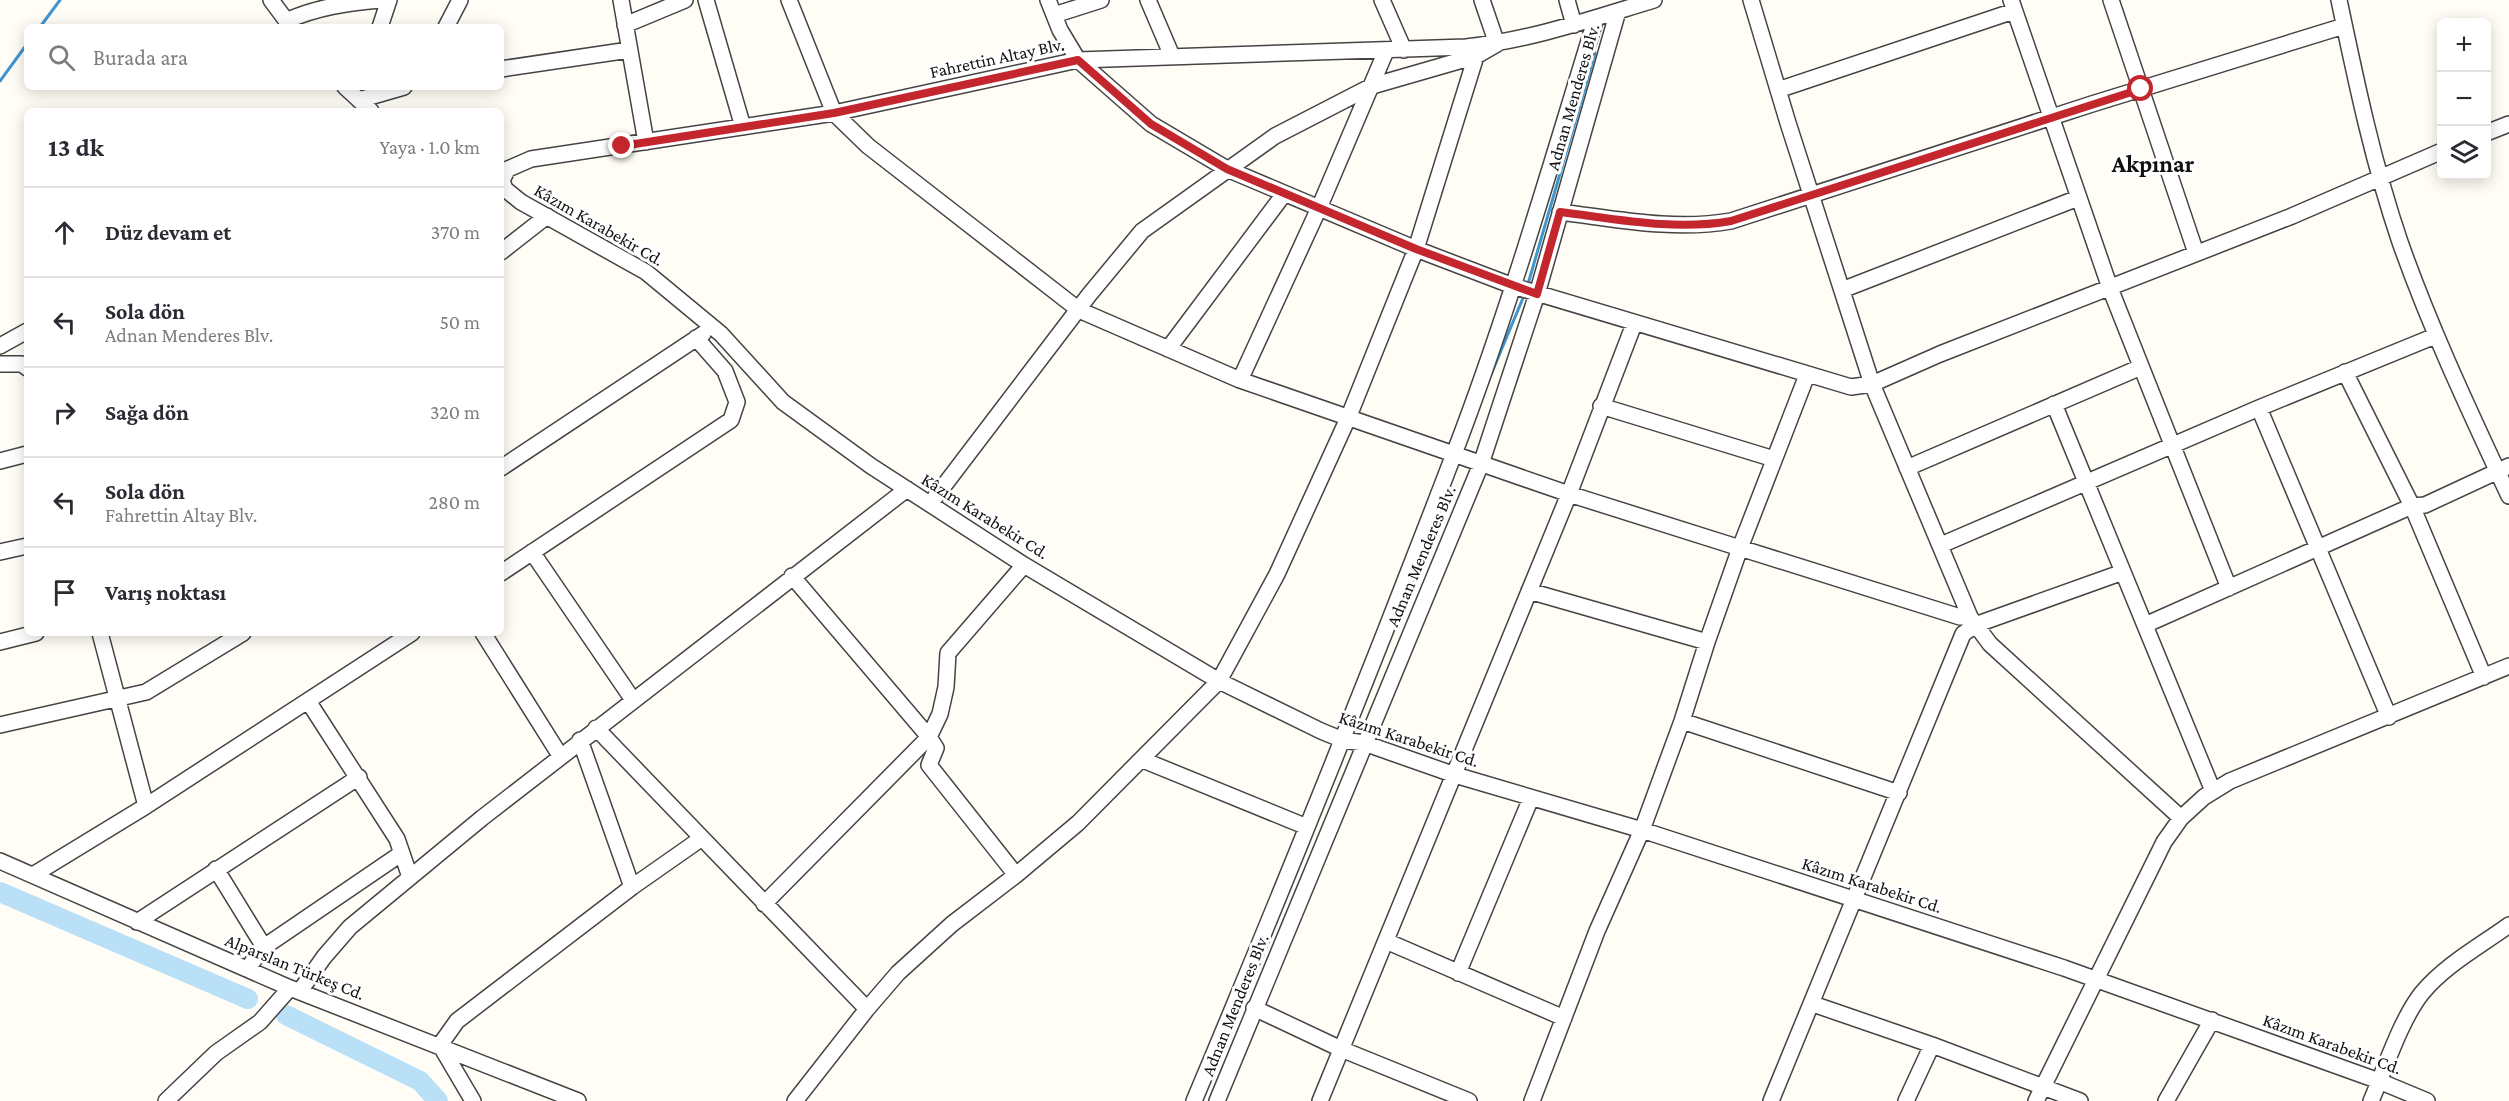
<!DOCTYPE html>
<html lang="tr">
<meta charset="utf-8">
<style>
body{margin:0;font-family:"Crimson Pro",serif;background:#f2f2f3;color:#2b2b33}
.controls{position:absolute;right:18px;top:18px;display:grid;overflow:hidden;border-radius:9px;box-shadow:0 3px 15px #0003}
.controls button{width:54px;height:54px;display:grid;place-items:center;padding:0;border:0;border-bottom:2px solid #e1e1e2;background:#fff;color:#2b2b33;font:30px sans-serif}
.stop{position:absolute;width:18px;height:18px;margin:-14px;border:4px solid #c4262e;border-radius:50%;background:#fff}
.stop.end{background:#c4262e;border-color:#fff;box-shadow:0 2px 6px #0008}
.list{margin:0;padding:0;list-style:none}
h2{display:flex;justify-content:space-between;align-items:center;height:78px;margin:0;padding:0 24px;font-size:26px}
h2 small{font-size:20px;font-weight:400;color:#7c7c81}
.list li{display:grid;grid-template-columns:39px 1fr auto;gap:18px;align-items:center;box-sizing:border-box;height:90px;padding:0 24px;border-top:2px solid #e1e1e2}
.list b{display:block;font-size:22px;white-space:nowrap}
.list p{margin:0;font-size:20px;white-space:nowrap;color:#7c7c81}
.list em{font-size:20px;font-style:normal;color:#7c7c81}
.icon{flex:none;width:33px;height:33px;fill:none;stroke:currentColor;stroke-width:2;stroke-linecap:round;stroke-linejoin:round}
.map{position:relative;flex:none;width:2509px;height:1101px;overflow:hidden}
.search{position:absolute;background:#fff;box-shadow:0 3px 15px #0003;left:24px;top:24px;width:480px;height:66px;display:flex;align-items:center;gap:15px;box-sizing:border-box;padding:0 21px;border-radius:9px;color:#7c7c81;font-size:22px}
.panel{position:absolute;background:#fff;box-shadow:0 3px 15px #0003;left:24px;top:108px;width:480px;height:528px;border-radius:9px}
.map>svg:first-child{display:block}
.lines{fill:none;stroke-linecap:round;stroke-linejoin:round}
.stream{stroke:#3f96cf;stroke-width:3}
.river{stroke:#b9e0f7;stroke-width:20}
.minor-casing{stroke:#444;stroke-width:18}
.minor{stroke:#fff;stroke-width:15}
.route{stroke:#c4262e;stroke-width:8}
.labels{text-anchor:middle;stroke-width:6;stroke-linejoin:round;paint-order:stroke}
.street-label{font-size:18px;fill:#111;stroke:#fff}
.district-label{font-size:24px;font-weight:bold;fill:#111;stroke:#fff}
</style>
<div class="map">
<svg width="2509" height="1101" viewBox="0 0 2509 1101">
<rect width="100%" height="100%" fill="#fffdf5"/>
<g class="lines">
<path class="stream" d="M40,27L60,0
M0,81L27,44
M1528,284L1595,53
M1490,377L1523,298"/>
<path class="river" d="M0,892L248,999
M286,1015L420,1081L438,1101"/>
<g class="minor-casing">
<path id="minor" d="M271,0L291,27
M621,0L646,142
M706,0L743,127
M789,0L834,113L868,146L1079,310L1240,380L1569,494L1740,548L1707,642L1529,591
M1048,0L1060,30L1078,60L1151,124L1227,169L1416,249L1513,286L1851,387L1872,384L1940,354L2292,216L2442,151
M1148,0L1172,56
M1382,0L1404,50
M1567,0L1574,25
M1751,0L1788,123L1872,384L1970,617L1990,644L2181,818L2164,842L2036,1101
M2011,0L2110,288L2229,588
M2111,0L2196,253
M2339,0C2356,81 2373,163 2400,242C2431,330 2470,412 2509,496
M1054,15L1101,0
M286,21C317,7 347,3 381,0
M625,25L685,0
M380,27L389,0
M446,27L460,0
M501,69L629,50
M345,87L371,111
M1778,90L2014,11
M359,100L404,87
M2486,133L2509,124
M502,180L505,189L521,202L646,272L721,334L783,402L871,466L1024,565L1219,681L1321,731L1343,740L1364,743L1455,775L1642,830L2064,968L2379,1081L2427,1101
M502,180L508,169L531,159L834,113L1078,60L1466,47C1531,40 1591,19 1654,0
M1560,212C1617,219 1674,231 1731,221L2092,104L2344,26
M501,252L547,216
M1842,290L2078,198
M0,346L27,331
M1168,349L1284,194
M0,364H22L27,368
M2345,372L2412,506L2484,677
M1807,375L1740,548L1960,617H1970
M1240,380L1319,208L1386,51
M2054,404L2213,791
M1601,406L1774,459
M2259,408L2389,717
M0,461L27,454
M501,468L703,334
M1907,468L2141,367
M930,504L1089,295L1142,231L1275,136L1372,86L1476,56L1497,44L1482,0
M1941,545L2259,408L2435,336
M0,552L27,546
M532,552L633,700
M501,573L731,420L737,402L725,371L696,338
M792,576L929,737L936,748L929,765L1016,875
M2145,625L2412,506L2425,505L2509,466
M100,633L146,806
M483,633L561,757
M0,642L36,633
M308,701L397,839L410,877
M1682,721L1899,793
M0,725L146,692L243,633
M596,728L702,838
M580,740L632,887
M1143,760L1307,827
M2181,818L2204,797L2230,781L2509,666
M0,861L290,988L578,1101
M216,869L264,947
M33,875L146,806L412,633
M764,904L929,737L940,714L946,687L948,653L1024,565
M137,922L359,777
M1386,941L1564,1018
M247,969L264,947L402,853
M1458,973L1531,798
M300,991L324,957L350,927L482,818L907,489
M1813,1004L1932,1045L2080,1101
M1254,1008L1341,1049L1469,1101
M166,1101L216,1053L260,1022L290,988
M473,1101L440,1045L457,1021L632,887L702,838L867,1009
M795,1101L867,1009L898,973L952,924L1016,875L1078,823L1219,681L1277,574L1349,416L1416,249L1476,56
M1194,1101C1284,887 1371,671 1454,454C1509,311 1551,164 1596,18
M1217,1101L1481,464L1537,294L1618,11
M1320,1101L1569,494L1634,324
M1532,1101L1597,931L1642,830L1682,721L1707,642
M1771,1101L1963,634L1975,625L2123,572
M1906,1101L1932,1045
M2166,1101L2212,1020
M2371,1101C2385,1069 2401,1019 2422,993C2445,965 2480,946 2509,925"/>
</g>
<use href="#minor" class="minor"/>
</g>
<g class="lines">
<path class="route" d="M622,146L834,113L1078,60L1151,124L1227,169L1416,249L1537,294L1560,212C1617,219 1674,231 1731,221L2141,89"/>
</g>
<g class="labels">
<g class="street-label">
<text transform="translate(997 58) rotate(-12)" y="6">Fahrettin Altay Blv.</text>
<text transform="translate(1573 97) rotate(-74)" y="6">Adnan Menderes Blv.</text>
<text transform="translate(599 225) rotate(30)" y="6">Kâzım Karabekir Cd.</text>
<text transform="translate(985 516) rotate(32)" y="6">Kâzım Karabekir Cd.</text>
<text transform="translate(1421 556) rotate(-67)" y="6">Adnan Menderes Blv.</text>
<text transform="translate(1409 739) rotate(18)" y="6">Kâzım Karabekir Cd.</text>
<text transform="translate(1872 885) rotate(18)" y="6">Kâzım Karabekir Cd.</text>
<text transform="translate(295 967) rotate(22)" y="6">Alparslan Türkeş Cd.</text>
<text transform="translate(1235 1005) rotate(-68)" y="6">Adnan Menderes Blv.</text>
<text transform="translate(2332 1044) rotate(20)" y="6">Kâzım Karabekir Cd.</text>
</g>
<g class="district-label">
<text x="2153" y="172">Akpınar</text>
</g>
</g>
</svg>
<div class="controls">
<button>+</button>
<button>−</button>
<button><svg class="icon" aria-label="layers" viewBox="0 0 24 24"><path d="M12 4l9 5-9 5-9-5zM3 14l9 5 9-5"/></svg></button>
</div>
<div class="stop" style="left:2141px;top:89px"></div>
<div class="stop end" style="left:622px;top:146px"></div>
<div class="search"><svg class="icon" aria-label="search" viewBox="0 0 24 24"><circle cx="10" cy="10" r="6"/><path d="M15 15l6 6"/></svg>Burada ara</div>
<section class="panel">
<h2>13 dk<small>Yaya · 1.0 km</small></h2>
<ul class="list">
<li><svg class="icon" aria-label="ahead" viewBox="0 0 24 24"><path d="M12 20V5M6 11l6-6 6 6"/></svg><div><b>Düz devam et</b></div><em>370 m</em></li>
<li><svg class="icon" aria-label="left" viewBox="0 0 24 24"><path d="M17 20v-9H6M10 6l-5 5 5 5"/></svg><div><b>Sola dön</b><p>Adnan Menderes Blv.</p></div><em>50 m</em></li>
<li><svg class="icon" aria-label="right" viewBox="0 0 24 24"><path d="M7 20v-9h11M14 6l5 5-5 5"/></svg><div><b>Sağa dön</b></div><em>320 m</em></li>
<li><svg class="icon" aria-label="left" viewBox="0 0 24 24"><path d="M17 20v-9H6M10 6l-5 5 5 5"/></svg><div><b>Sola dön</b><p>Fahrettin Altay Blv.</p></div><em>280 m</em></li>
<li><svg class="icon" aria-label="arrive" viewBox="0 0 24 24"><path d="M6 21V4h12l-3 4 3 4H6"/></svg><div><b>Varış noktası</b></div></li>
</ul>
</section>
</div>
